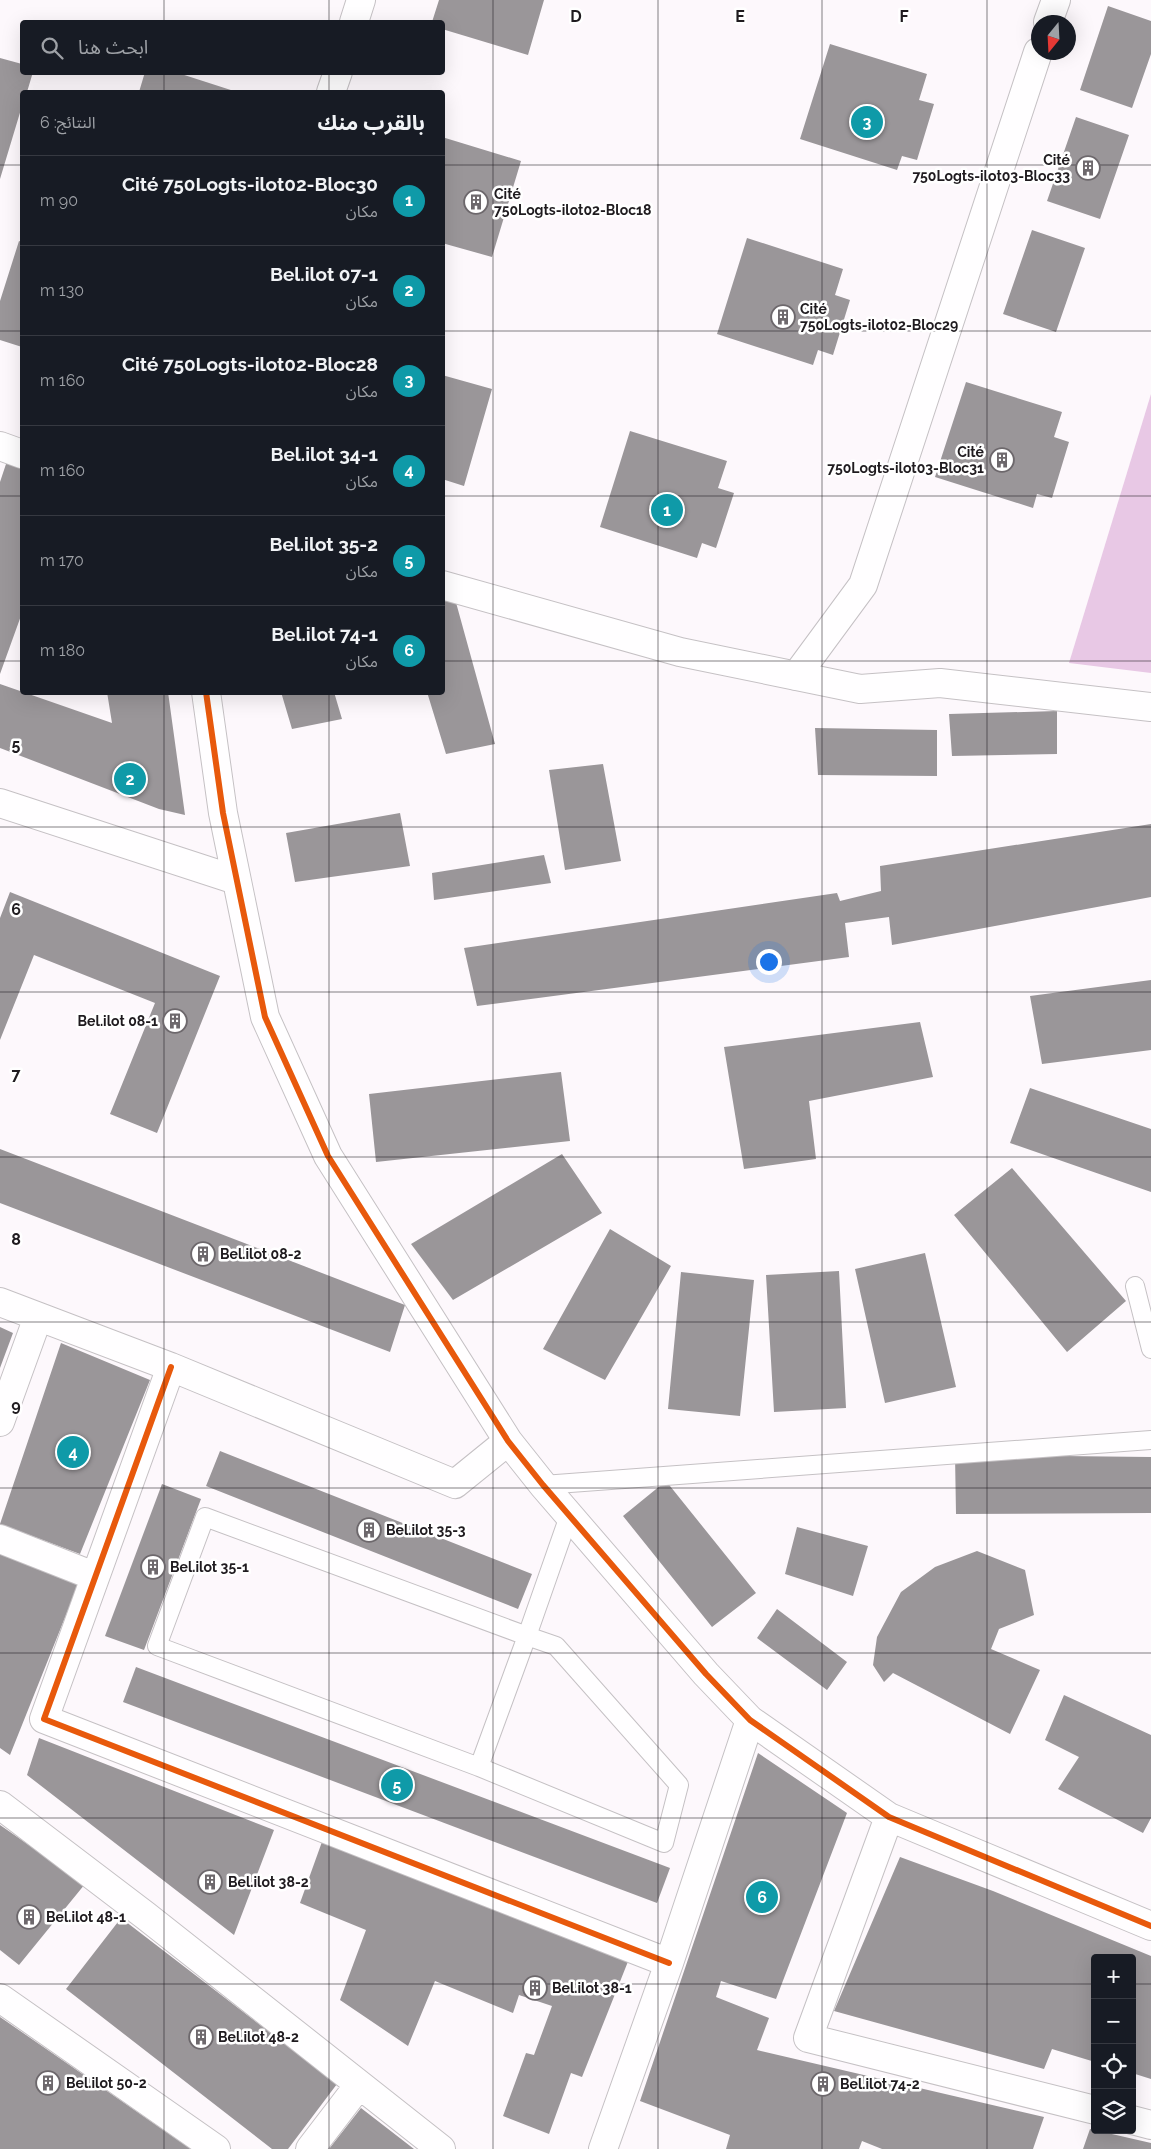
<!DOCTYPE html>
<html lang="ar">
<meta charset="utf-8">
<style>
body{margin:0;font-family:Raleway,"Noto Sans Arabic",sans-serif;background:#20242c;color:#f1f3f6;direction:rtl}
.controls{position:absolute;right:15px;bottom:15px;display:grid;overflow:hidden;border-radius:5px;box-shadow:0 5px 20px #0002}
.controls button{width:45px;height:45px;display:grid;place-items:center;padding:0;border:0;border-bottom:1px solid #363941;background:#171b24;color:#f1f3f6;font:25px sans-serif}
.compass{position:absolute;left:1031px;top:15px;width:45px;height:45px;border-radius:50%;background:#171b24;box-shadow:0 5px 20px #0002;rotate:198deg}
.you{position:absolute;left:768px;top:961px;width:18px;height:18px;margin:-12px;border:4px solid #fff;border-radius:50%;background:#1a73e8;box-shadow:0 0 0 8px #1a73e833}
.badge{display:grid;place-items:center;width:32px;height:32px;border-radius:50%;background:#2563eb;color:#fff;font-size:16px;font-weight:700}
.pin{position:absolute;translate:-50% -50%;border:2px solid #fff;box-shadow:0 1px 5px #0006}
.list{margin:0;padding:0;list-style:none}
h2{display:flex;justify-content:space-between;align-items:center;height:65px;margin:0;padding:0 20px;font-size:21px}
h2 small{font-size:16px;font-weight:400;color:#9ea1a6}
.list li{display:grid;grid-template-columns:32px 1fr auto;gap:15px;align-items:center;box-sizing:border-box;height:90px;padding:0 20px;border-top:1px solid #363941}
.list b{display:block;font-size:19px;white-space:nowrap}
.list p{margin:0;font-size:16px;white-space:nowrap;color:#9ea1a6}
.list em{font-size:16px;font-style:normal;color:#9ea1a6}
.icon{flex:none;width:28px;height:28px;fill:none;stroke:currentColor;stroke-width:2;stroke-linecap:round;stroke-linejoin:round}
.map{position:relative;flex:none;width:1151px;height:2149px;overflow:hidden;direction:ltr}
.search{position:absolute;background:#171b24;box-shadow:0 5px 20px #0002;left:20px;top:20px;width:425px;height:55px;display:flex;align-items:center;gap:12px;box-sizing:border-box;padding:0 18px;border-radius:5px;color:#9ea1a6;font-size:19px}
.panel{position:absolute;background:#171b24;box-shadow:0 5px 20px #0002;left:20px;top:90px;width:425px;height:605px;border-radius:5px;direction:rtl}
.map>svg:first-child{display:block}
.forest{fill:#e8c8e5}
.building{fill:#9a9699}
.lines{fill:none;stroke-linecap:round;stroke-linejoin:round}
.service-casing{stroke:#c5c1c4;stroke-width:20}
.minor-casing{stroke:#c5c1c4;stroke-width:30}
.tertiary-casing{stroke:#c5c1c4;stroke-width:30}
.service{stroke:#fffeff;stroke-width:18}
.minor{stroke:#fffeff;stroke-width:28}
.tertiary{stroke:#fffeff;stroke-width:28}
.cycleway-casing{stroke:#fff;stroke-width:9}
.cycleway{stroke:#e8590c;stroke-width:6}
.grid{fill:none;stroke:#1f1b1f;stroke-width:1;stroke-opacity:0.55}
.labels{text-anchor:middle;stroke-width:5;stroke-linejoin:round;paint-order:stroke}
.poi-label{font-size:14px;font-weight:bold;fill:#1f1b1f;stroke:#fff;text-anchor:start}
.grid-label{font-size:16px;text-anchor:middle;font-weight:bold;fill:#1f1b1f;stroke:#fff;stroke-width:5;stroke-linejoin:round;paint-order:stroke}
</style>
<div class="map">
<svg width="1151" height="2149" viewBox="0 0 1151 2149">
<rect width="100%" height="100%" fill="#fdf8fc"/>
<path class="forest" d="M1151,394V673L1069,663Z"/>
<path class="building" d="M439,0H544L528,55L442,29V22H432Z
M1108,6L1151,21V54L1132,108L1080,90Z
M830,44L927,74L919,100L934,104L917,160L902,156L897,170L800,139Z
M0,58L22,64V72H33L27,92H22V106L0,179Z
M145,72H175L237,92H139Z
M1076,117L1129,135L1100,219L1047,201Z
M442,137L521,161L492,257L442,243Z
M1032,230L1085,248L1056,332L1003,314Z
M747,238L843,269L835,295L850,300L833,355L818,350L813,365L717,334Z
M19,241L22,242V347L0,340V301Z
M442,375L492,389L464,486L442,479Z
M966,382L1062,412L1054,437L1069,442L1052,498L1037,494L1033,508L935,477Z
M630,431L727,461L718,488L734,493L716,548L702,543L697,558L600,527Z
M8,458L22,464V613L0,674V482Z
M452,588L495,744L446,754L427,692H442V590Z
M0,684L112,723L107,692H168L185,815L159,809L0,748Z
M281,692H334L342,719L292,729Z
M1057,711V754L952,756L949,714Z
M815,728L937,730V776L818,775Z
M603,764L621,861L565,870L549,770Z
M400,813L410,866L295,882L286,833Z
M1151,824V897L892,945L889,917L845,923L849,957L477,1006L464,948L837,893L840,901L881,891L880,866Z
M544,855L551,883L434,900L432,873Z
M10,892L220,976L157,1133L110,1114L155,1003L34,955L0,1040V918Z
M1151,980V1050L1042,1064L1030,996Z
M920,1022L933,1077L809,1101L816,1159L744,1169L724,1047Z
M561,1072L570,1141L376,1162L369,1094Z
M1030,1088L1151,1129V1192L1010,1143Z
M0,1149L405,1305L390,1352L0,1203Z
M562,1154L602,1213L453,1300L411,1244Z
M1012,1168L1126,1301L1067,1352L954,1215Z
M610,1229L671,1266L605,1380L543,1349Z
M925,1253L956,1387L885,1403L855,1269Z
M839,1271L846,1408L774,1412L766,1275Z
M681,1272L754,1280L740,1416L668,1409Z
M0,1327L13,1333L0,1368Z
M61,1343L150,1380L80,1554L0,1524Z
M220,1451L532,1574L518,1609L206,1486Z
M955,1455L1151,1457V1513L956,1514Z
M666,1481L756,1593L712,1627L623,1516Z
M162,1484L201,1499L144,1650L105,1636Z
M797,1527L868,1546L853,1596L785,1574Z
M0,1549L80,1580L10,1755L0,1748Z
M977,1551L1025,1570L1034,1615L999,1629L991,1649L1040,1670L1010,1734L893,1673L884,1682L873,1665L877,1637L901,1592L935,1567Z
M777,1609L847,1662L827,1690L757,1638Z
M136,1667L670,1868L657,1903L123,1702Z
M1064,1695L1151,1735V1818L1143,1833L1058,1789L1079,1757L1045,1740Z
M39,1738L274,1830L234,1935L27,1775Z
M758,1753L847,1813L776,1999L721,1981L716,1997L769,2018L757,2050L1044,2117L1033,2149H882L862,2141L859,2149H726L730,2135L640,2101Z
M0,1825L85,1884L19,1965L0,1950Z
M323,1839L629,1959L582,2077L571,2073L549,2134L503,2116L526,2053L534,2055L552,2006L519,1995L513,2013L435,1981L408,2046L340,2000L366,1930L300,1903Z
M900,1857L993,1891L1151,1956V2079L1132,2073V1958H1095V2062L1052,2049L1044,2069L834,2011Z
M121,1918L337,2084L288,2149H272L66,1989Z
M0,2017L191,2149H0Z
M361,2108L414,2149H329Z
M1090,2129L1151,2143V2149H1083Z"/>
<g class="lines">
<g class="service-casing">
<path id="service" d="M1135,1286L1151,1349
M543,1485L1151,1440
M205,1517L527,1636L479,1767L157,1646Z
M479,1767L664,1843L679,1785L556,1646L527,1636L569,1516"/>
</g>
<g class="minor-casing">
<path id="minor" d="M354,22L361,0
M1048,22L1056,0
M331,92L338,72
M796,676L863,585L1038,52
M206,692L223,813L265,1017L328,1156L508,1441L543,1485L706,1674L750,1720L889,1817L1151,1926
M0,803L236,880
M0,1302L171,1367L455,1484L508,1441
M171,1367L44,1719L669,1963
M0,1422L38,1317
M0,1539L94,1576
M0,1805L146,1916L441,2149
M889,1817L808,2038L1095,2110
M0,1998L216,2149
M1132,2120L1151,2125
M310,2149L359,2085
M603,2149L669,1963L750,1720"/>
</g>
<g class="tertiary-casing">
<path id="tertiary" d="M0,446L22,454
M442,585L680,652L860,689L940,683L1151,707"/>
</g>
<use href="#service" class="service"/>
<use href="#minor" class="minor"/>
<use href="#tertiary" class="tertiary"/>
<g class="cycleway-casing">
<path id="cycleway" d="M206,692L223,813L265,1017L328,1156L508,1441L543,1485L706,1674L750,1720L889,1817L1151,1926
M171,1367L44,1719L669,1963"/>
</g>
<use href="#cycleway" class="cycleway"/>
</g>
<path class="grid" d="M164,0V22M329,0V22M493,0V2149M658,0V2149M822,0V2149M987,0V2149M164,72V92M329,72V92M0,165H22M442,165H1151M0,331H22M442,331H1151M0,496H22M442,496H1151M0,661H22M442,661H1151M164,692V2149M329,692V2149M0,827H1151M0,992H1151M0,1157H1151M0,1322H1151M0,1488H1151M0,1653H1151M0,1818H1151M0,1984H1095M1132,1984H1151"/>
<defs>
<g id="building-ring" transform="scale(1.25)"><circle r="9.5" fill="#fff" stroke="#6d686c" stroke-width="1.5"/><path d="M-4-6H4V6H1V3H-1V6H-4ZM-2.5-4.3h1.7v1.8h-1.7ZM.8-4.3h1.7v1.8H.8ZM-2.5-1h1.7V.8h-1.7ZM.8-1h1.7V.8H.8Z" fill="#6d686c"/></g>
</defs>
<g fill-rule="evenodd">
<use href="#building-ring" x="1088" y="168"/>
<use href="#building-ring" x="476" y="202"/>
<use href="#building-ring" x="783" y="317"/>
<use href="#building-ring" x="1002" y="460"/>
<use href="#building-ring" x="175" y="1021"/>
<use href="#building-ring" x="203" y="1254"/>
<use href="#building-ring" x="369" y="1530"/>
<use href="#building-ring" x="153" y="1567"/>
<use href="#building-ring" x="210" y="1882"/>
<use href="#building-ring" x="29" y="1917"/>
<use href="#building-ring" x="535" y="1988"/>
<use href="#building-ring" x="201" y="2037"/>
<use href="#building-ring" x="48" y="2083"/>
<use href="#building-ring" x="823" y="2084"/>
</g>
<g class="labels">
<g class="poi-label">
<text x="1070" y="165" text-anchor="end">Cité<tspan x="1070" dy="16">750Logts-ilot03-Bloc33</tspan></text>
<text x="494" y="199">Cité<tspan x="494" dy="16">750Logts-ilot02-Bloc18</tspan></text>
<text x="800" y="314">Cité<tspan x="800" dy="16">750Logts-ilot02-Bloc29</tspan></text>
<text x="984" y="457" text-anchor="end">Cité<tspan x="984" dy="16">750Logts-ilot03-Bloc31</tspan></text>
<text x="158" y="1026" text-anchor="end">Bel.ilot 08-1</text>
<text x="220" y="1259">Bel.ilot 08-2</text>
<text x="386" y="1535">Bel.ilot 35-3</text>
<text x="170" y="1572">Bel.ilot 35-1</text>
<text x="228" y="1887">Bel.ilot 38-2</text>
<text x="46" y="1922">Bel.ilot 48-1</text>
<text x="552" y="1993">Bel.ilot 38-1</text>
<text x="218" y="2042">Bel.ilot 48-2</text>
<text x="66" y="2088">Bel.ilot 50-2</text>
<text x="840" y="2089">Bel.ilot 74-2</text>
</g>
</g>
<g class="grid-label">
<text x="576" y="22">D</text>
<text x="740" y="22">E</text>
<text x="904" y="22">F</text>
<text x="16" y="750">5</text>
<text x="16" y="915">6</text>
<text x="16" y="1080">7</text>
<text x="16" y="1245">8</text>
<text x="16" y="1411">9</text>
</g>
</svg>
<div class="controls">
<button>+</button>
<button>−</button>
<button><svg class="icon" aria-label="locate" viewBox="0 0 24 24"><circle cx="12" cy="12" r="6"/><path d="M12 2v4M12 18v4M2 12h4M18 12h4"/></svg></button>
<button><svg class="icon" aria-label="layers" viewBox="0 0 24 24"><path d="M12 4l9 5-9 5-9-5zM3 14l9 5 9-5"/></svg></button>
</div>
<svg class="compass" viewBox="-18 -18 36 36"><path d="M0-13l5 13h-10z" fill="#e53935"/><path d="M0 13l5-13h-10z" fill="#9ea1a6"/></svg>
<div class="you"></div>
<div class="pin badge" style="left:667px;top:510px;background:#0f9aa8">1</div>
<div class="pin badge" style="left:130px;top:779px;background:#0f9aa8">2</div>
<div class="pin badge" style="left:867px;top:122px;background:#0f9aa8">3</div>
<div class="pin badge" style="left:73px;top:1452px;background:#0f9aa8">4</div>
<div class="pin badge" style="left:397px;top:1785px;background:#0f9aa8">5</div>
<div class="pin badge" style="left:762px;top:1897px;background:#0f9aa8">6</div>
<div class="search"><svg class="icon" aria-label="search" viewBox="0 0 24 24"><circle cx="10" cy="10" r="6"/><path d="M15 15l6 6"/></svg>ابحث هنا</div>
<section class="panel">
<h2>بالقرب منك<small>النتائج: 6</small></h2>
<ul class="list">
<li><span class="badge" style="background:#0f9aa8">1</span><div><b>Cité 750Logts-ilot02-Bloc30</b><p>مكان</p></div><em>90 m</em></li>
<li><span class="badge" style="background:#0f9aa8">2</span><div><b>Bel.ilot 07-1</b><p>مكان</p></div><em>130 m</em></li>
<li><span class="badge" style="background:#0f9aa8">3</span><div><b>Cité 750Logts-ilot02-Bloc28</b><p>مكان</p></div><em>160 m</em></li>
<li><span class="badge" style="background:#0f9aa8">4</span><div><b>Bel.ilot 34-1</b><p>مكان</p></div><em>160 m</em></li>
<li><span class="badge" style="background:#0f9aa8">5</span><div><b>Bel.ilot 35-2</b><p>مكان</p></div><em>170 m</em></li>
<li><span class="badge" style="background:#0f9aa8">6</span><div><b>Bel.ilot 74-1</b><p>مكان</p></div><em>180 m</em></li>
</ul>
</section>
</div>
